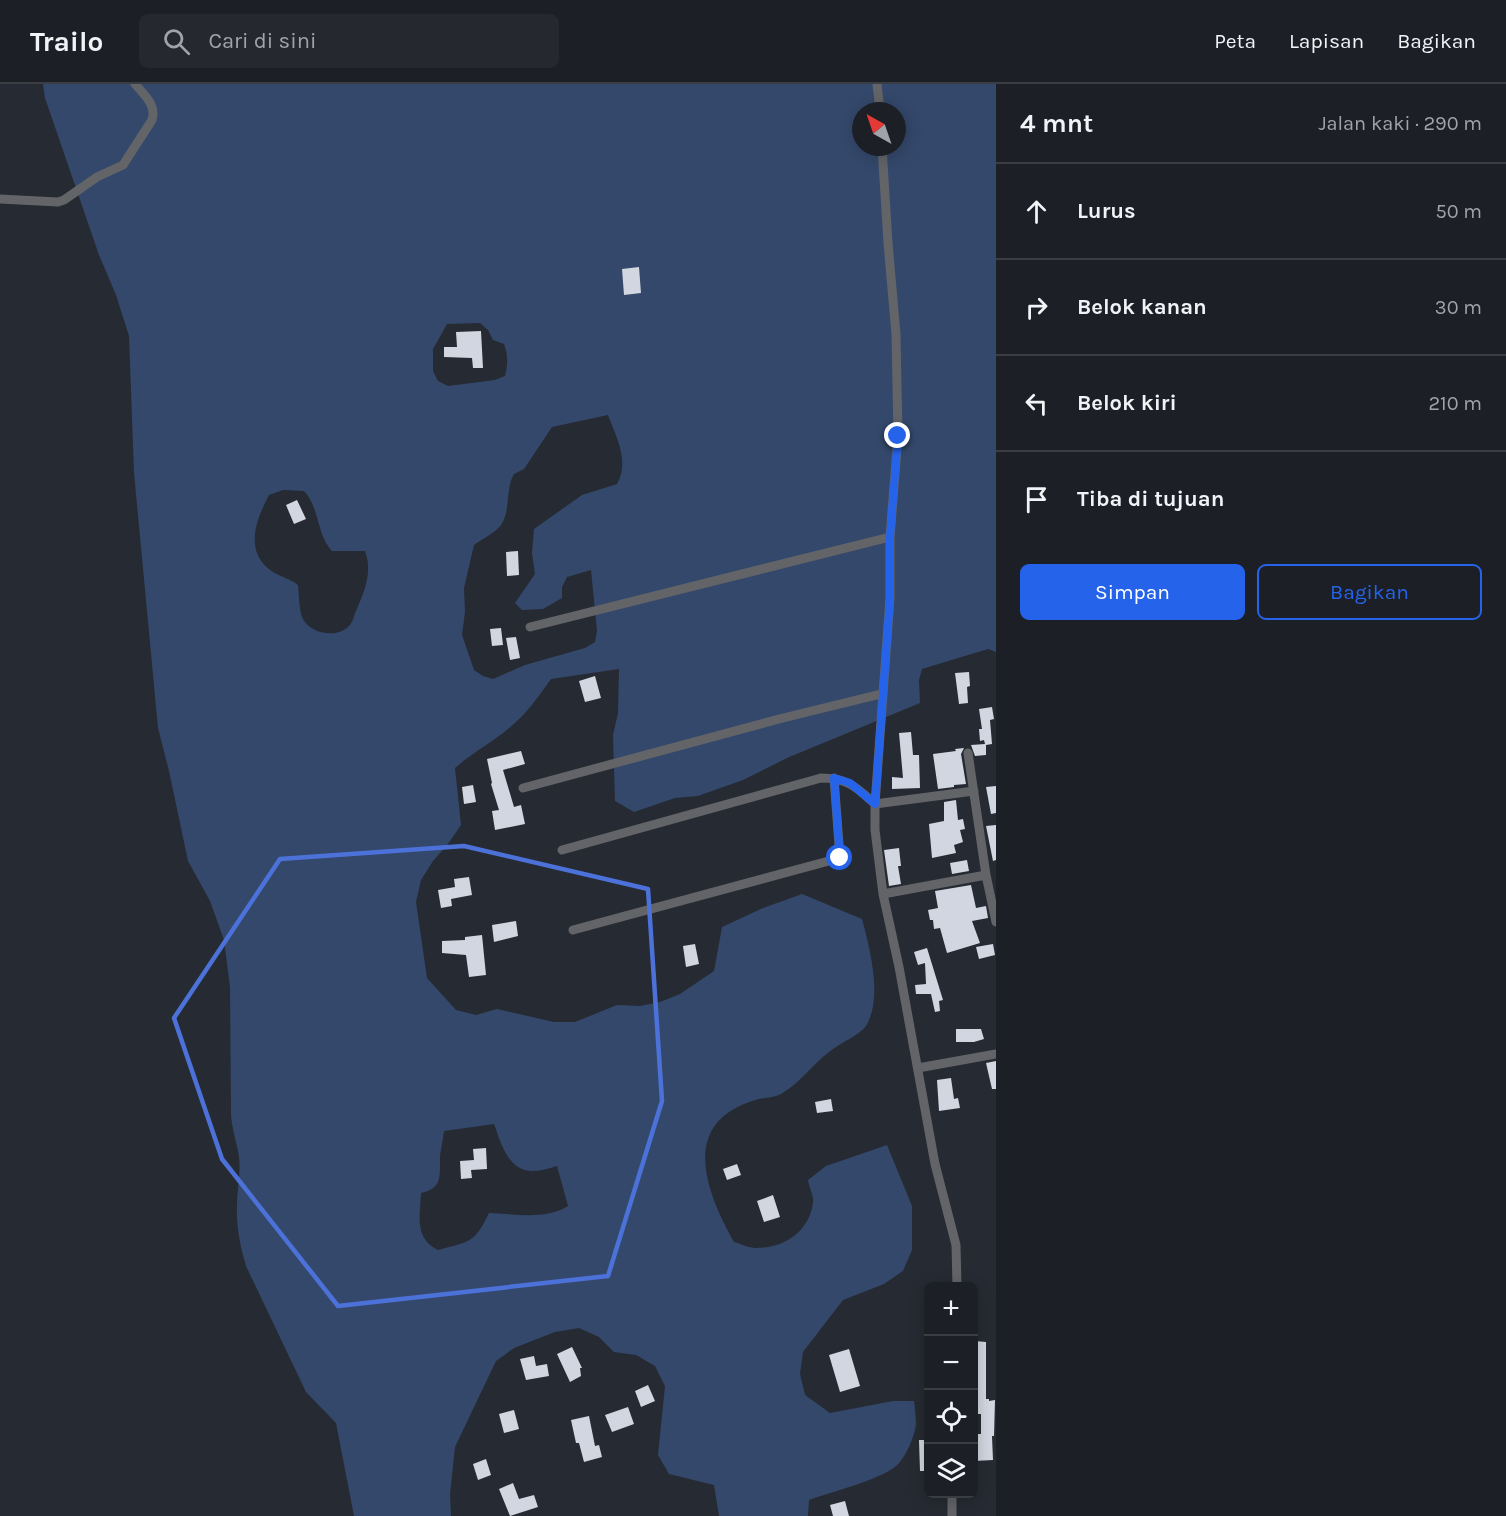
<!DOCTYPE html>
<html lang="id">
<meta charset="utf-8">
<style>
body{margin:0;font-family:Karla,sans-serif;background:#25282e;color:#f1f3f6}
.controls{position:absolute;right:18px;bottom:18px;display:grid;overflow:hidden;border-radius:9px;box-shadow:0 3px 15px #0003}
.controls button{width:54px;height:54px;display:grid;place-items:center;padding:0;border:0;border-bottom:2px solid #3a3e43;background:#1c2026;color:#f1f3f6;font:30px sans-serif}
.compass{position:absolute;left:852px;top:18px;width:54px;height:54px;border-radius:50%;background:#1c2026;box-shadow:0 3px 15px #0003;rotate:320deg}
.stop{position:absolute;width:18px;height:18px;margin:-14px;border:4px solid #2563eb;border-radius:50%;background:#fff}
.stop.end{background:#2563eb;border-color:#fff;box-shadow:0 2px 6px #0008}
.list{margin:0;padding:0;list-style:none}
h2{display:flex;justify-content:space-between;align-items:center;height:78px;margin:0;padding:0 24px;font-size:26px}
h2 small{font-size:20px;font-weight:400;color:#a0a3a7}
.list li{display:grid;grid-template-columns:39px 1fr auto;gap:18px;align-items:center;box-sizing:border-box;height:96px;padding:0 24px;border-top:2px solid #3a3e43}
.list b{display:block;font-size:22px;white-space:nowrap}
.list em{font-size:20px;font-style:normal;color:#a0a3a7}
.actions{display:flex;gap:12px;padding:18px 24px}
.actions a{flex:1;padding:14px 0;border:2px solid #2563eb;border-radius:9px;text-align:center;font-size:21px;color:#2563eb}
.actions .main{background:#2563eb;color:#fff}
.icon{flex:none;width:33px;height:33px;fill:none;stroke:currentColor;stroke-width:2;stroke-linecap:round;stroke-linejoin:round}
.map{position:relative;flex:none;width:996px;height:1432px;overflow:hidden}
header{display:flex;align-items:center;gap:36px;box-sizing:border-box;height:84px;padding:0 30px;background:#1c2026;border-bottom:2px solid #3a3e43}
header strong{font-size:28px}
nav{display:flex;gap:33px;margin-inline-start:auto;font-size:21px}
.search{width:420px;height:54px;background:#25282e;display:flex;align-items:center;gap:15px;box-sizing:border-box;padding:0 21px;border-radius:9px;color:#a0a3a7;font-size:22px}
main{display:flex}
aside{flex:1;background:#1c2026}
.map>svg:first-child{display:block}
.green{fill:#34486b;fill-rule:evenodd}
.building{fill:#d1d6e0}
.lines{fill:none;stroke-linecap:round;stroke-linejoin:round}
.minor{stroke:#626468;stroke-width:9}
.route{stroke:#2563eb;stroke-width:8}
.marked{fill:none;stroke:#4c72da;stroke-width:4.5;stroke-linejoin:round}
</style>
<header>
<strong>Trailo</strong>
<div class="search"><svg class="icon" aria-label="search" viewBox="0 0 24 24"><circle cx="10" cy="10" r="6"/><path d="M15 15l6 6"/></svg>Cari di sini</div>
<nav><a>Peta</a><a>Lapisan</a><a>Bagikan</a></nav>
</header>
<main>
<div class="map">
<svg width="996" height="1432" viewBox="0 0 996 1432">
<rect width="100%" height="100%" fill="#262a32"/>
<path class="green" d="M43,0H996V568L988,565L922,585L919,596L920,619L787,674L743,696L698,712L675,714L634,728L615,717L613,651L618,629L619,585L551,595C538,613 526,631 508,645C491,659 472,669 455,684L461,741L448,760L433,777L421,796L416,818L427,894L456,926L476,931L497,925L554,938H575L617,921L640,922L660,918L680,910L714,887L722,843L763,824L802,810L862,835C870,865 883,914 866,942C861,950 837,961 829,968C812,981 800,999 781,1010C775,1013 766,1014 759,1015C751,1017 741,1021 734,1025C682,1054 712,1119 734,1158C741,1160 749,1164 756,1164C784,1164 809,1148 813,1119C814,1112 809,1103 808,1096L826,1082L887,1061L912,1122V1166L903,1187L884,1200L843,1216L803,1268L800,1290L805,1311L830,1329L893,1317H914C915,1325 916,1334 916,1341C914,1353 907,1370 899,1379C888,1394 830,1408 809,1416L808,1432H719L714,1401L669,1390L658,1371L665,1302L655,1282L636,1271L614,1268L599,1253L579,1244L555,1248L514,1264L496,1277L455,1363L450,1410L451,1432H354L336,1339L306,1308L246,1182C240,1161 236,1142 237,1121C237,1105 241,1089 239,1073C237,1059 232,1045 231,1031L230,903L224,856L210,817L188,777L169,687L158,644L134,389L129,252L116,211L99,171L45,14ZM861,27H897V63H861ZM480,239L488,246L493,256L504,260C508,271 508,280 505,292L495,296L448,302L438,297L433,287V265L447,240ZM608,331C616,353 630,377 617,400L582,411L534,445L532,469L535,490L515,519L522,526L543,525L562,514V503L567,493L591,486L597,547L595,558L585,564L525,581L493,595L483,592L474,586L462,551L465,528L464,504L474,461C482,455 495,449 501,441C511,426 505,406 514,390L524,385L552,343ZM283,406L304,407C320,424 316,450 332,467H365C373,488 364,509 355,529C354,533 352,539 349,542C337,555 309,550 302,533C299,524 299,511 298,501C289,494 277,492 269,485C244,465 257,434 269,411ZM494,1040C501,1059 508,1088 534,1087C541,1087 550,1084 557,1082L568,1122C546,1136 515,1130 489,1129C474,1160 470,1157 438,1166C414,1154 420,1132 421,1109C441,1104 440,1095 440,1076C440,1067 443,1057 444,1047Z"/>
<path class="building" d="M639,183L641,209L624,211L622,185Z
M481,247L483,284H473L472,274L444,273V263H457L456,248Z
M297,416L306,435L294,440L286,421Z
M518,467L519,491L507,492L506,468Z
M501,544L503,561L492,562L490,545Z
M516,553L520,574L510,576L506,554Z
M969,588L970,602L967,603L968,619L959,620L955,589Z
M595,592L601,614L585,618L579,597Z
M992,623L994,635L990,636L992,660L986,661V671L975,672L971,661L985,660L984,656L980,657L979,645H982L979,625Z
M911,648L913,671H919L920,704L892,705V693L903,694L899,649Z
M964,664L961,670L966,700L954,701V703L938,705L933,670L956,667L955,665Z
M521,667L525,680L503,686L514,723L521,721L525,740L495,746L492,727L499,726L491,700L492,699L487,675Z
M473,701L476,718L464,720L462,703Z
M996,702V729L991,730L986,703Z
M956,716L958,736L963,735L965,745L960,746L963,758L954,761L956,769L932,774L929,740L944,737V718Z
M996,741V776L993,777L986,742Z
M899,764L901,782H898L901,800L889,802L884,766Z
M967,776L969,787L952,790L950,779Z
M469,793L472,811L451,815L452,822L441,824L438,806L455,803L454,795Z
M971,801L976,824L986,822L988,834L972,837L980,859L947,869L940,844L934,845L933,836H930L928,826L938,824L935,807Z
M516,837L518,852L494,858L492,841Z
M482,851L486,891L469,893L466,871L442,869V857L465,856V853Z
M695,860L699,880L686,883L683,862Z
M993,860L995,871L979,875L976,863Z
M927,864L943,916L939,917L940,927L935,928L931,910H916L915,901L926,900L925,879L918,881L914,868Z
M956,945H981L984,955L974,958H956Z
M996,977V1005H992L986,979Z
M951,994L954,1015L958,1014L960,1024L939,1027L937,996Z
M831,1015L833,1027L817,1029L815,1018Z
M486,1064L487,1085L471,1086L472,1094L461,1095L460,1077L474,1076L473,1065Z
M737,1080L741,1091L727,1096L723,1085Z
M773,1111L780,1133L764,1138L757,1117Z
M975,1257L986,1258V1315H989V1317L995,1316L994,1352H992L993,1376L974,1377V1350H981V1330H975L974,1286Z
M572,1263L582,1284H580L581,1292L570,1298L557,1270Z
M849,1265L860,1302L840,1308L829,1271Z
M534,1272L536,1282L547,1280L549,1292L526,1296L520,1275Z
M648,1301L655,1317L641,1323L635,1307Z
M628,1323L634,1340L612,1348L605,1331Z
M514,1326L519,1345L504,1349L499,1330Z
M589,1332L595,1362L599,1361L602,1373L584,1378L579,1359H576L571,1336Z
M919,1356H928V1387H920Z
M486,1375L491,1391L478,1396L473,1380Z
M513,1399L519,1415L534,1411L538,1423L510,1432L499,1405Z
M845,1417L849,1432H833L830,1421Z"/>
<g class="lines">
<path class="minor" d="M877,0L880,27
M882,63L888,159L896,250L898,352L890,453V514L875,720V746L883,810L899,883L935,1080L956,1161L957,1202
M0,115L58,118L64,116L97,93L123,81L152,36C157,21 144,11 135,0
M530,543L890,453
M968,669L986,791L996,838
M523,704L779,635L881,610
M562,766L821,694C848,694 856,703 875,720L974,707
M883,810L986,791
M573,846L840,774L834,694
M918,984L996,970
M952,1432V1410"/>
</g>
<g class="lines">
<path class="route" d="M840,774L834,694L850,699L875,720L890,514V453L898,352"/>
</g>
<path class="marked" d="M464,762L648,805L662,1017L608,1192L338,1222L222,1075L174,934L280,775Z"/>
</svg>
<div class="controls">
<button>+</button>
<button>−</button>
<button><svg class="icon" aria-label="locate" viewBox="0 0 24 24"><circle cx="12" cy="12" r="6"/><path d="M12 2v4M12 18v4M2 12h4M18 12h4"/></svg></button>
<button><svg class="icon" aria-label="layers" viewBox="0 0 24 24"><path d="M12 4l9 5-9 5-9-5zM3 14l9 5 9-5"/></svg></button>
</div>
<svg class="compass" viewBox="-18 -18 36 36"><path d="M0-13l5 13h-10z" fill="#e53935"/><path d="M0 13l5-13h-10z" fill="#a0a3a7"/></svg>
<div class="stop" style="left:840px;top:774px"></div>
<div class="stop end" style="left:898px;top:352px"></div>
</div>
<aside>
<h2>4 mnt<small>Jalan kaki · 290 m</small></h2>
<ul class="list">
<li><svg class="icon" aria-label="ahead" viewBox="0 0 24 24"><path d="M12 20V5M6 11l6-6 6 6"/></svg><div><b>Lurus</b></div><em>50 m</em></li>
<li><svg class="icon" aria-label="right" viewBox="0 0 24 24"><path d="M7 20v-9h11M14 6l5 5-5 5"/></svg><div><b>Belok kanan</b></div><em>30 m</em></li>
<li><svg class="icon" aria-label="left" viewBox="0 0 24 24"><path d="M17 20v-9H6M10 6l-5 5 5 5"/></svg><div><b>Belok kiri</b></div><em>210 m</em></li>
<li><svg class="icon" aria-label="arrive" viewBox="0 0 24 24"><path d="M6 21V4h12l-3 4 3 4H6"/></svg><div><b>Tiba di tujuan</b></div></li>
</ul>
<div class="actions"><a class="main">Simpan</a><a>Bagikan</a></div>
</aside>
</main>
